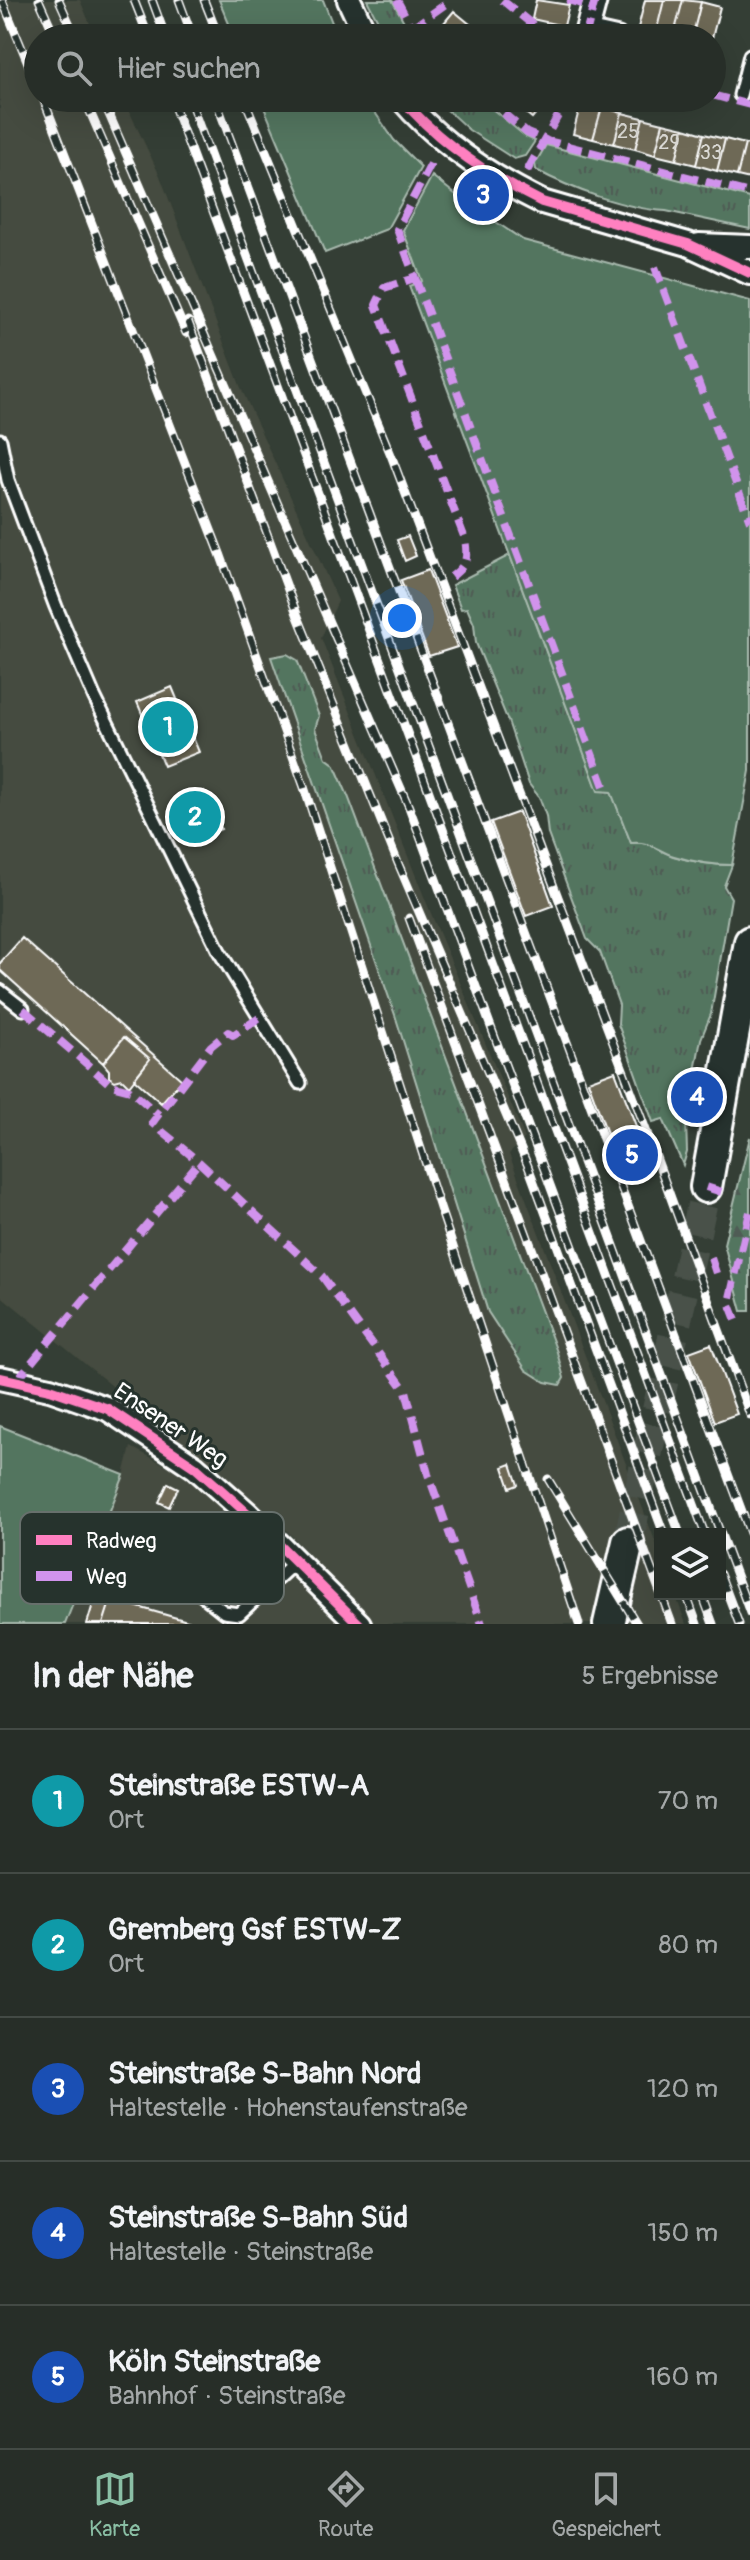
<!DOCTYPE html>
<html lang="de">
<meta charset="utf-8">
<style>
body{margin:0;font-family:Pangolin,sans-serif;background:#333a34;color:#f1f3f6}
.controls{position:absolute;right:24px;bottom:24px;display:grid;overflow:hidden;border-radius:0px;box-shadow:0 8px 32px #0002}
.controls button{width:72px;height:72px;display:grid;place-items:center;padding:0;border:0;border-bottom:2px solid #434a45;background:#272e28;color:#f1f3f6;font:40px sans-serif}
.you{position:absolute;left:402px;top:618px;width:28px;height:28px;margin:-20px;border:6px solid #fff;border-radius:50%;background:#1a73e8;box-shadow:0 0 0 12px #1a73e833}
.badge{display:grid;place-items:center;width:52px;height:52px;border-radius:50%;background:#8abfa5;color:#fff;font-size:26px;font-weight:700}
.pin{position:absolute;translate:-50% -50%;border:4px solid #fff;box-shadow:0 2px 8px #0006}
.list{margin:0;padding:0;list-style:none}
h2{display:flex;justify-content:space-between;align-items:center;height:104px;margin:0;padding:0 32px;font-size:34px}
h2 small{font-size:26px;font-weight:400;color:#a4a8a8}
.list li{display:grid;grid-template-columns:52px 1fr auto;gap:24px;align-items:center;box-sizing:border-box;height:144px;padding:0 32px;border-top:2px solid #434a45}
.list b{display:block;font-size:30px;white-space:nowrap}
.list p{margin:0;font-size:26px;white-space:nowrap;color:#a4a8a8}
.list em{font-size:26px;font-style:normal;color:#a4a8a8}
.icon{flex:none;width:44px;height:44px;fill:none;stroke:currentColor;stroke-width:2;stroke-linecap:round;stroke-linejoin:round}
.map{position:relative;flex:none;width:750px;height:1624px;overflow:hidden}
.search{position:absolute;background:#272e28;box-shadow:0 8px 32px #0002;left:24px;right:24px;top:24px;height:88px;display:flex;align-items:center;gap:20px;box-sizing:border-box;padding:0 28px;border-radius:44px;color:#a4a8a8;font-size:30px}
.sheet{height:824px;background:#272e28}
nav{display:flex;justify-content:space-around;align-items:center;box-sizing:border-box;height:112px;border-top:2px solid #434a45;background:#272e28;font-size:22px;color:#a4a8a8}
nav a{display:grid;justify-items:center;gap:4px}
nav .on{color:#8abfa5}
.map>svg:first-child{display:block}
.built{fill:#454b3f}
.grass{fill:url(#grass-tufts);stroke:#a9baaf;stroke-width:2}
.forest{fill:url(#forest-firs);stroke:#a9baaf;stroke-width:2}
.garden{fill:#53755f;stroke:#a9baaf;stroke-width:2}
.building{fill:#6e6957;stroke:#fff;stroke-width:2}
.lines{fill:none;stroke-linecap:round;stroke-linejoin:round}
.secondary-tunnel{stroke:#485149;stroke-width:30;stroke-dasharray:30 15;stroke-linecap:butt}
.lane-casing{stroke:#fff;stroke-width:17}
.street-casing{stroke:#fff;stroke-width:28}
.secondary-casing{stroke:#fff;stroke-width:36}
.lane{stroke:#26332d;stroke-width:11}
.street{stroke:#26332d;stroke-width:22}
.secondary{stroke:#26332d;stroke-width:30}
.rail-casing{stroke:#fff;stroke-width:9}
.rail{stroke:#26332d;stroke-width:6;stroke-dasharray:18;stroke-linecap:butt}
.quiet{stroke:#d193ec;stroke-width:8;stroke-dasharray:16 8;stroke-linecap:butt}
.cycleway-casing{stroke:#26332d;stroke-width:15}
.cycleway{stroke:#ff80c0;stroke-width:10}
.labels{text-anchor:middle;stroke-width:6;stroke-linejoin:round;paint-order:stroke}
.number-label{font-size:20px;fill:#dbdad5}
.street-label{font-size:24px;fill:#fff;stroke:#26332d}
.key{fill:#26332d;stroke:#67706c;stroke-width:2}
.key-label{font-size:22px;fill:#fff}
</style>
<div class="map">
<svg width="750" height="1624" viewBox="0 0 750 1624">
<defs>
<pattern id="grass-tufts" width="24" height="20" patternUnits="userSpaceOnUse" patternTransform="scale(2)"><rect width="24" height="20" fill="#53755f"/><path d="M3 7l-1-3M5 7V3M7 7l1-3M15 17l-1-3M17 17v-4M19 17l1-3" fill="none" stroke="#4f5c54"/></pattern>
<pattern id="forest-firs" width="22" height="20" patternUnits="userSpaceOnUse" patternTransform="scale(2)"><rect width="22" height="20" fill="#53755f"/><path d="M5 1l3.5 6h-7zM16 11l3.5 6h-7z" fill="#4f5c54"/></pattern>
</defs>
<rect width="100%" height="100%" fill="#343e35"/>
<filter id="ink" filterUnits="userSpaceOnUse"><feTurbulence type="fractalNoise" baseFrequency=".0125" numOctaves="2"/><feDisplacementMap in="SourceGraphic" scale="16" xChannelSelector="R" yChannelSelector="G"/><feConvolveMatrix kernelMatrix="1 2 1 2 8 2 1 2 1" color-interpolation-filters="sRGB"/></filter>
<g filter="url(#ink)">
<path class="built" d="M0,0H80L96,38H38V98H123L160,176L241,388L338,601L321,638L425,899L525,1138L509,1154L660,1554V1594H675L686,1624H373L276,1519L0,1295Z
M131,1447L192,1479L340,1624H65L124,1475Z"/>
<path class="grass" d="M367,0H392L413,38H387Z
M434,98H479L526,137L535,141L525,156L514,159L469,130Z
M546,145L750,198V229L666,211C626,209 571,189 536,170L535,164Z
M510,555L598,790L611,791L631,843C651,841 656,850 673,856C693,862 712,865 732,865L724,886L731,898L711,1014L701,1039L686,1119L687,1152L683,1165L663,1119L653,1122L618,1024L619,1005L600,952L587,939L548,834L546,816L539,797L529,784L508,721L476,643L474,624L467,608L461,609L452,585Z
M287,654L297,660L319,716L315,729L326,758L334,764L348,796L557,1352L564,1378L560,1385L545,1382L526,1370L488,1312L395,1015L271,657Z"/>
<path class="forest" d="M750,1137V1311H742L724,1244Z"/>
<path class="garden" d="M219,0H323L338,38H235Z
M260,98H365L394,140L421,167L387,229L325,253Z
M432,176L460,198L523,240L750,301V771L732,865C712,865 693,862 674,856C656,850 651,841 631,843L611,792L598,791L409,286L422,281L403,230Z
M0,1426L124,1475L65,1624H0Z"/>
<path class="building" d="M536,0L569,5L564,26L532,19Z
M645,0H664L655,37L637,32Z
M664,0H683L673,38L655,37Z
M683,0L701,2L692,38H673Z
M701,2L720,7L712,38H692Z
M454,11L471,25L460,38H435L433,36Z
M471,25L486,38H460Z
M520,98H549L532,118L515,104Z
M581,102L602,107L593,139L573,134Z
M602,107L622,113L614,144L593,139Z
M622,113L643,118L635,149L614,144Z
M643,118L663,123L655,155L635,149Z
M663,123L684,128L676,160L655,155Z
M684,128L704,134L696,165L676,160Z
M704,134L725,139L717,171L696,165Z
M725,139L745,144L737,176L717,171Z
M745,144L750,145V179L737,176Z
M408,536L416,556L405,561L397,540Z
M428,570L457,647L429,656L401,580Z
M172,687L199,752L164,766L137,702Z
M204,791L221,829L186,844L170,806Z
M519,812L553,906L526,916L491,822Z
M22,938L182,1080L161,1103L134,1079L150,1059L124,1037L103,1063L0,970V963Z
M124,1037L150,1059L129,1086L122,1079L115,1081L109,1077V1070L103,1063Z
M615,1071L644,1147L616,1158L588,1081Z
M711,1344L737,1414L715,1422L689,1352Z
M511,1464L518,1485L510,1488L503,1467Z
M168,1483L178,1488L169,1507L159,1502Z
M110,1585L117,1586L123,1592L124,1603L111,1599L103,1624H87L96,1594L103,1586Z
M111,1599L124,1603L198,1624H103Z"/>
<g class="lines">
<path class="secondary-tunnel" d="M628,1542L706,1187"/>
<g class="lane-casing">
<path id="lane" d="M588,27L619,34
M740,95L750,55
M0,440L8,480L56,607L94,696L219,951L300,1083
M0,991L23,1009
M180,1577L224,1612L239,1614L296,1561"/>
</g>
<g class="street-casing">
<path id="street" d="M349,0L367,38
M585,38L595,0
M401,98C440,144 489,176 542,202L688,244L750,273
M699,245L750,247
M0,1378L50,1389L108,1409L195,1467L248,1514L359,1624"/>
</g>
<g class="secondary-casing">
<path id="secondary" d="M706,1187L750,942
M609,1624L628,1542"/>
</g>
<use href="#lane" class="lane"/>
<use href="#street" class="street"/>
<use href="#secondary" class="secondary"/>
<g class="rail-casing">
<path id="rail" d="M2,0L38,87
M39,0L56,38
M59,0L76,38
M134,0L149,38
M152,0L166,38
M179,0L193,38
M204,0L219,38
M43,98L221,556L304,787L440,1208L579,1624
M84,98L186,333
M102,98L409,807L680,1534
M171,98L705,1534
M189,98L750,1613
M215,98L750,1533
M244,98L391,455L652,1146L750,1415
M188,321L297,614L398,863L528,1166L664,1534
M409,918L660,1592
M548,1479L637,1624
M720,1574L739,1624
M661,1594L672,1624
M686,1594L697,1624
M702,1594L713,1624"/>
</g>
<use href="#rail" class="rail"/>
<path class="quiet" d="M397,0L417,38
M502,0L549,38
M567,0L593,7
M412,28L451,0
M585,38L595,0
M712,95L750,105
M485,98L527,133L544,140L750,193
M431,164L397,229L415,278L384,288L376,305L465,539C468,558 467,565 451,577
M527,171L568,98
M655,267L750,521
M415,278L604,786
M23,1009L111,1085L130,1090L159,1115
M259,1018L233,1035L228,1032L211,1046L152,1123L199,1162L322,1276L406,1391L428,1474L482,1624
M706,1187L728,1194
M711,1258L717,1276
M736,1320L729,1302L750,1212
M16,1381L199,1162"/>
<g class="cycleway-casing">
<path id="cycleway" d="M401,98C440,144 489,176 542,202L688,244L750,273
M0,1378L50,1389L108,1409L195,1467L248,1514L359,1624"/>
</g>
<use href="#cycleway" class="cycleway"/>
</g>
</g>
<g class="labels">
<g class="number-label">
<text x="628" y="138">25</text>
<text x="669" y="149">29</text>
<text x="711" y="159">33</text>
</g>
<g class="street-label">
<text transform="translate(171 1425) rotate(34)" y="8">Ensener Weg</text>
</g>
</g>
<rect x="20" y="1512" width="264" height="92" rx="12" class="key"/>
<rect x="36" y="1535" width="36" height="10" fill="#ff80c0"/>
<rect x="36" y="1571" width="36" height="10" fill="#d193ec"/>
<g class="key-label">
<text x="86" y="1548">Radweg</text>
<text x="86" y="1584">Weg</text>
</g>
</svg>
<div class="controls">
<button><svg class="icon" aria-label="layers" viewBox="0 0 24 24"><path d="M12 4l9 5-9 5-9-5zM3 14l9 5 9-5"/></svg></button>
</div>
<div class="you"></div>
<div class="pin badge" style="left:168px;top:727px;background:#0f9aa8">1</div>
<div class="pin badge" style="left:195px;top:817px;background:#0f9aa8">2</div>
<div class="pin badge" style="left:483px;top:195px;background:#1a4fb4">3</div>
<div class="pin badge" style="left:697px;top:1097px;background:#1a4fb4">4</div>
<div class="pin badge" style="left:632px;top:1155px;background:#1a4fb4">5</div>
<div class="search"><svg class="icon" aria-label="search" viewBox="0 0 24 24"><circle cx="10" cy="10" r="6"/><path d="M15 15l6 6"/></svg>Hier suchen</div>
</div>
<section class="sheet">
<h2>In der Nähe<small>5 Ergebnisse</small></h2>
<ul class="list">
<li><span class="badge" style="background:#0f9aa8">1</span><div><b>Steinstraße ESTW-A</b><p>Ort</p></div><em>70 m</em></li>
<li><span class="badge" style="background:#0f9aa8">2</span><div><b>Gremberg Gsf ESTW-Z</b><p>Ort</p></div><em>80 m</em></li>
<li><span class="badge" style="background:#1a4fb4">3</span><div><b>Steinstraße S-Bahn Nord</b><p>Haltestelle · Hohenstaufenstraße</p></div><em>120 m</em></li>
<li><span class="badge" style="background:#1a4fb4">4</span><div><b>Steinstraße S-Bahn Süd</b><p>Haltestelle · Steinstraße</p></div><em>150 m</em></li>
<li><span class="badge" style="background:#1a4fb4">5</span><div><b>Köln Steinstraße</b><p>Bahnhof · Steinstraße</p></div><em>160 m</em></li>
</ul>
</section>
<nav>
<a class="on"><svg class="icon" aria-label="map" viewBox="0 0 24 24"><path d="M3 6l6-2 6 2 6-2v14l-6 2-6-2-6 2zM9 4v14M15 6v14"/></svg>Karte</a>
<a><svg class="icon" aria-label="directions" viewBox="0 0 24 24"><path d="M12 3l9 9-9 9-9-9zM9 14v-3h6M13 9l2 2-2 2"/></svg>Route</a>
<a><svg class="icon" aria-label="saved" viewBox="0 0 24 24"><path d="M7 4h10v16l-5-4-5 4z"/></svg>Gespeichert</a>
</nav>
